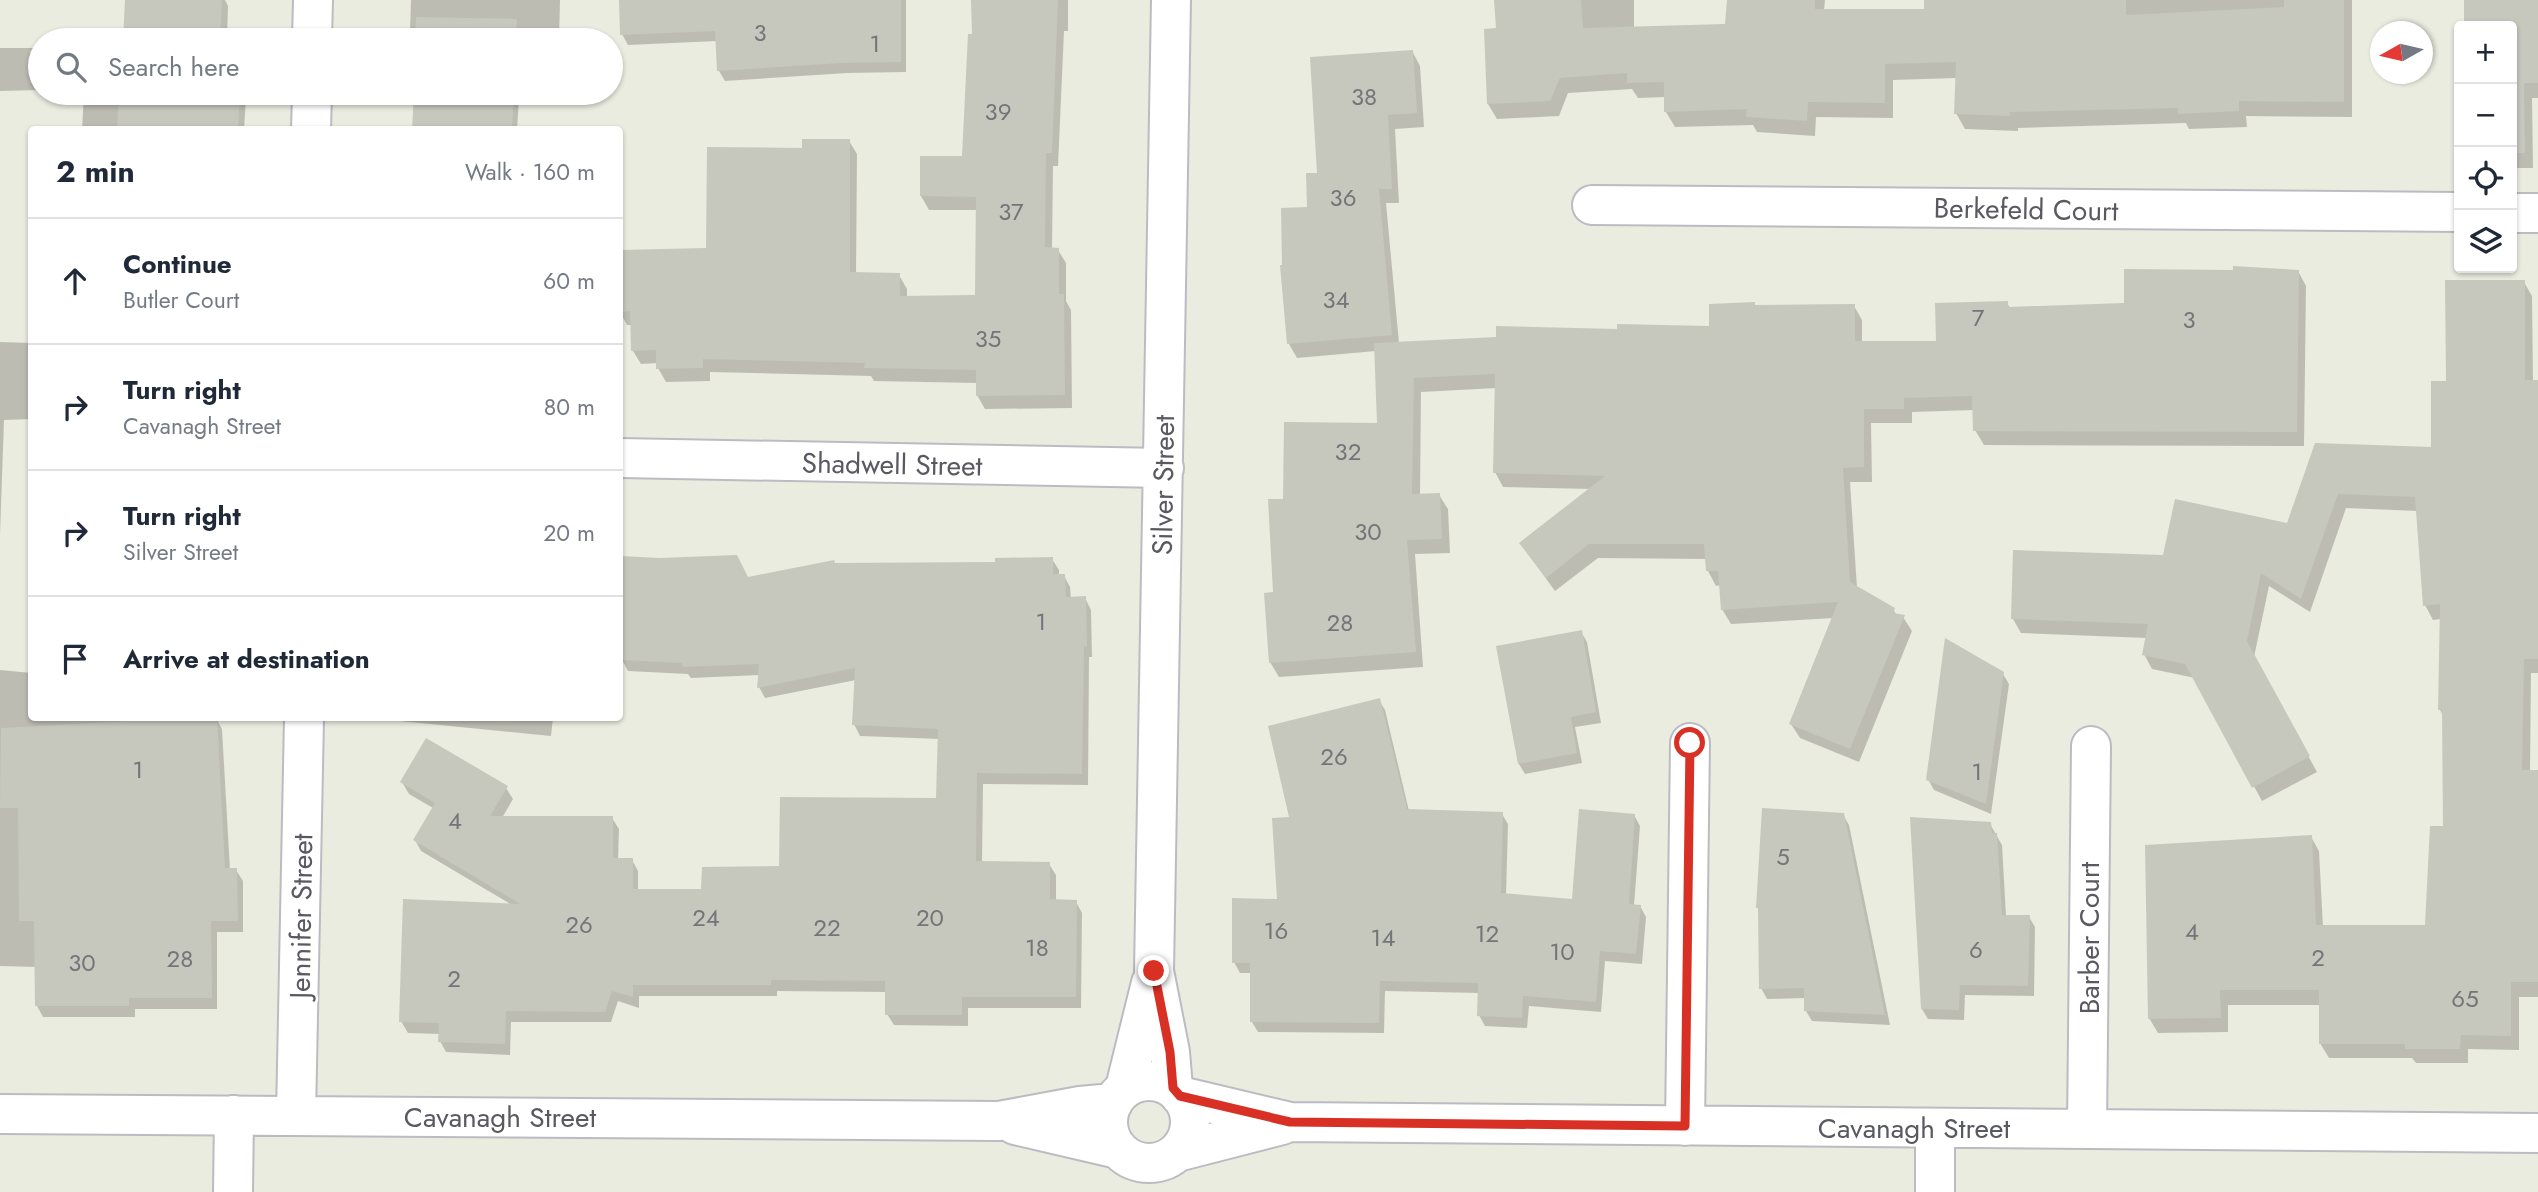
<!DOCTYPE html>
<meta charset="utf-8">
<style>
body{margin:0;font-family:Jost,sans-serif;background:#f6f6f7;color:#1f2937}
.controls{position:absolute;right:21px;top:21px;display:grid;overflow:hidden;border-radius:7px;box-shadow:0 2px 5px #0004}
.controls button{width:63px;height:63px;display:grid;place-items:center;padding:0;border:0;border-bottom:2px solid #e0e1e3;background:#fff;color:#1f2937;font:35px sans-serif}
.compass{position:absolute;left:2370px;top:21px;width:63px;height:63px;border-radius:50%;background:#fff;box-shadow:0 2px 5px #0004;rotate:262deg}
.stop{position:absolute;width:21px;height:21px;margin:-16px;border:5px solid #d93025;border-radius:50%;background:#fff}
.stop.end{background:#d93025;border-color:#fff;box-shadow:0 2px 7px #0008}
.list{margin:0;padding:0;list-style:none}
h2{display:flex;justify-content:space-between;align-items:center;height:91px;margin:0;padding:0 28px;font-size:30px}
h2 small{font-size:23px;font-weight:400;color:#747a83}
.list li{display:grid;grid-template-columns:46px 1fr auto;gap:21px;align-items:center;box-sizing:border-box;height:126px;padding:0 28px;border-top:2px solid #e0e1e3}
.list b{display:block;font-size:26px;white-space:nowrap}
.list p{margin:0;font-size:23px;white-space:nowrap;color:#747a83}
.list em{font-size:23px;font-style:normal;color:#747a83}
.icon{flex:none;width:38px;height:38px;fill:none;stroke:currentColor;stroke-width:2;stroke-linecap:round;stroke-linejoin:round}
.map{position:relative;flex:none;width:2538px;height:1192px;overflow:hidden}
.search{position:absolute;background:#fff;box-shadow:0 2px 5px #0004;left:28px;top:28px;width:595px;height:77px;display:flex;align-items:center;gap:18px;box-sizing:border-box;padding:0 24px;border-radius:38px;color:#747a83;font-size:26px}
.panel{position:absolute;background:#fff;box-shadow:0 2px 5px #0004;left:28px;top:126px;width:595px;height:595px;border-radius:7px}
.map>svg:first-child{display:block}
.shadow{fill:#0003}
.building{fill:#c6c7bd}
.lines{fill:none;stroke-linecap:round;stroke-linejoin:round}
.street-casing{stroke:#bbbbc2;stroke-width:42}
.street{stroke:#fff;stroke-width:38}
.route{stroke:#d93025;stroke-width:9}
.labels{text-anchor:middle;stroke-width:5;stroke-linejoin:round;paint-order:stroke}
.number-label{font-size:24px;fill:#747578}
.street-label{font-size:28px;fill:#595a61;stroke:#fff}
</style>
<div class="map">
<svg width="2538" height="1192" viewBox="0 0 2538 1192">
<rect width="100%" height="100%" fill="#ebece0"/>
<path class="shadow" d="M127,0H225L228,6L227,40H125Z
M411,0H560L559,40H415L410,32Z
M620,0H906V72L847,73L725,81L719,71L717,41L628,45L622,34Z
M973,0H1068V31H1064L1058,166H1053L1052,249L1058,250L1066,263V301L1071,310L1072,408L985,409L977,395V383L874,381L871,376L710,372V381L666,382L658,368V363L641,364L633,351L632,325H627L620,312V252L707,249L804,150L849,141L857,154L856,274L899,275L907,289V298L977,297L978,210H929L921,196L964,158L974,36Z
M1496,0H1634V28L1727,26L1732,0H1825L1824,10L1925,11L1926,0H2352V117L2246,116L2247,127L2189,129L2186,123L2018,128V131L1965,129L1956,113L1957,78L1893,80V118L1816,117L1815,136L1757,132L1753,125L1675,127L1666,112V97L1638,98L1632,89L1568,93L1559,116L1497,119L1488,104L1497,30Z
M2465,0H2538V98H2532L2533,168H2512V26H2465Z
M2456,42H2459V157L2457,153Z
M0,48H40V90L0,91Z
M1412,51L1420,66L1424,127L1395,129L1399,203H1386L1399,343L1711,328L1756,307L1854,306L1862,320V343H1938L2007,303L2010,308L2126,305L2298,271L2306,286L2304,446L1984,445L1975,430L1974,410L1912,412V423H1871L1872,482H1850L1857,588L1893,609L1897,616L1903,617L1912,631L1859,762L1800,738L1791,724L1834,618L1731,624L1722,609L1721,585L1716,586L1708,571L1707,559L1598,558L1555,591L1521,544L1591,489L1503,487L1495,472L1497,388L1421,392L1420,495H1439L1448,509L1450,553L1415,554L1423,667L1279,677L1270,662L1285,500L1379,425L1376,351L1297,358L1289,344L1308,209L1319,175Z
M84,93H243L246,97L244,130H82Z
M415,93H558V100L519,99L517,130H414Z
M2524,282L2532,296L2533,382H2538V673H2531L2530,772H2538V997H2519V1050L2468,1049V1063H2416L2412,1058H2329L2320,1043V1005H2228V1032L2158,1033L2149,1018L2311,837L2319,851L2323,927H2427L2445,828L2444,717L2440,710L2441,619L2433,620L2425,605L2418,511L2346,508L2310,612L2269,586L2254,657L2317,772L2262,801L2195,678L2152,669L2144,654L2147,638L2021,633L2013,619L2164,557L2288,525L2316,444L2433,448L2447,382Z
M0,342L32,343V419L4,420L0,535Z
M620,558L660,560L748,579L835,564L996,563L1052,559L1059,570V576H1064L1070,587L1071,599L1085,598L1091,610L1092,657H1089L1088,785L983,784L982,863L1049,864L1056,875V901L1076,902L1082,913L1081,1008H968V1026L894,1025L887,1014V992L777,991V996H639V1008L618,1001L611,1022H511L510,1055L446,1052L440,1041V1034L408,1033L401,1021L512,905L421,851L415,840L433,808L409,794L402,782L506,788L513,799L502,818H612L619,829L618,860H632L638,871V891H703L781,868L938,800L940,739L860,736L854,724L856,680L765,698L759,687L760,675L691,678L688,674L628,671L622,660V653H620Z
M1581,632L1587,642L1601,723L1575,727L1582,763L1525,774L1519,764L1498,647Z
M0,670L32,673V718H216L222,729L230,870H236L243,881V932H217V1009H135V1017H43L37,1006L36,967L0,966Z
M2003,674L2009,684L1991,814L1934,790L1928,779Z
M1379,700L1385,710L1409,811L1502,814L1508,824L1506,895L1574,901L1634,815L1640,826L1634,906H1640L1646,917L1642,964L1605,961L1601,1012L1529,1006L1527,1028L1485,1026L1479,1015L1480,993L1385,991L1384,1033L1258,1032L1252,1022V973H1240L1234,962L1279,900L1291,819Z
M398,718H553L551,736L400,721Z
M1843,815L1849,825L1890,1025L1812,1021L1806,1011V998L1767,999L1761,988L1759,911L1758,907Z
M1990,824L2002,845L2006,916L2029,917L2035,927L2034,996L1965,995L1964,1020L1928,1019L1922,1009Z"/>
<path class="building" d="M125,0H222L220,40H123Z
M619,0H901V62L841,63L717,71L715,31L620,35Z
M971,0H1058L1052,153H1046L1045,247L1059,248V294H1064L1065,395L976,396V370L864,368L865,363L703,359V368L656,369V350L631,351L630,311L620,312V250L706,248L707,147L802,148V139H850V272L900,273V296L975,295L976,197L920,196V156H962L968,34H972Z
M1494,0H1581L1583,28L1725,24L1727,0H1815V9H1924V0H2126V15L2284,7V0H2344V102L2239,101V111L2178,114V108L2010,112V116L1954,114L1956,62L1885,64V103L1808,102L1807,121L1746,117L1747,109L1664,112V82L1627,83V73L1560,78L1550,101L1487,104L1484,29L1496,28Z
M2464,0H2538V83H2524L2525,153H2512V26H2464Z
M416,17L517,19L516,40H415Z
M2454,40H2459V154H2455Z
M1413,50L1417,113L1388,115L1392,189H1379L1392,335L1287,344L1280,265H1282L1281,208L1307,207L1306,173H1317L1310,57Z
M119,93H240L238,130H117Z
M414,93H514L512,130H412Z
M2233,266L2299,270L2297,432L1973,431L1972,396L1904,398V409H1864V467L1843,468L1850,582L1895,608L1893,613L1905,615L1850,749L1789,724L1838,602L1721,610L1718,571H1706L1704,544H1589L1546,578L1519,543L1605,476L1493,473L1495,374L1414,378L1412,494L1440,493L1442,539L1407,540L1416,652L1269,663L1264,593L1273,592L1268,499H1283L1284,422L1377,423L1374,343L1496,337V326L1617,329V324L1709,326V304L1755,302V305L1855,304V341H1936L1935,303L2008,301V307L2124,303V269L2233,270Z
M2445,280H2525V380H2538V659H2524L2522,770H2538V982H2511V1036L2461,1035L2460,1049H2405V1044H2319V990H2220L2221,1018L2148,1019L2145,845L2312,835L2316,925H2425L2430,826H2443L2442,710H2438L2440,604L2423,606L2415,497L2338,494L2301,599L2261,573L2247,641L2310,756L2252,788L2185,664L2142,655L2148,624L2011,619L2013,550L2163,555L2175,499L2287,523L2315,443L2431,447V381H2446Z
M737,555L748,577L834,560L835,563L995,562V558L1053,557V574H1065L1066,597L1086,596L1087,646L1084,647L1082,774L977,773L976,861L1050,862V899L1077,900L1076,997H962V1015H885V981L771,980V985H633V997L612,991L605,1012L506,1011L505,1044L438,1042L439,1023L399,1022L403,899L520,904L413,840L435,803L400,782L426,738L508,786L490,816H613V858H633V889H701L702,867L779,866L780,797L936,798L938,729L852,725L855,668L757,688L759,664L683,667L682,663L620,660V556L660,558Z
M1582,630L1596,712L1571,717L1577,753L1518,764L1496,646Z
M1945,638L2004,672L1986,804L1926,780Z
M1380,698L1407,809L1503,812L1501,893L1572,899L1579,809L1635,814L1629,904L1641,905L1636,954L1600,951L1596,1002L1523,996L1522,1018L1477,1016L1478,983L1380,981L1379,1023L1250,1022V963H1232V898L1277,899L1272,818L1289,817L1268,726Z
M184,718H217L225,868H237L238,921H211L212,998H129V1006H35L34,921H19L18,808H0L1,728Z
M1762,808L1844,813L1885,1015L1804,1011V988L1759,989L1758,908H1756Z
M1910,817L1991,822L1992,833H1997L2002,915H2030L2028,986L1960,985L1959,1010L1921,1009Z"/>
<g class="lines">
<g class="street-casing">
<path id="street" d="M1171,0L1154,971L1170,1052L1173,1088
M312,40L313,0
M311,130L312,93
M1592,205L2459,212
M2512,213H2538
M620,458L1164,468
M1108 1122a41 41 0 1 1 82 0a41 41 0 1 1-82 0Z
M1125,1088L1151,983
M1180,1096L1290,1122L2538,1133
M0,1114L999,1121L1080,1106L1113,1103
M296,1115L304,718
M1015,1125L1118,1149
M1685,1126L1690,743
M2087,1129L2091,746
M1177,1152L1282,1125
M233,1192L234,1115
M1935,1192V1128"/>
</g>
<use href="#street" class="street"/>
</g>
<g class="lines">
<path class="route" d="M1154,971L1170,1052L1173,1088L1180,1096L1290,1122L1685,1126L1690,743"/>
</g>
<g class="labels">
<g class="number-label">
<text x="760" y="41">3</text>
<text x="875" y="52">1</text>
<text x="1364" y="105">38</text>
<text x="998" y="120">39</text>
<text x="1343" y="206">36</text>
<text x="1011" y="220">37</text>
<text x="1336" y="308">34</text>
<text x="1978" y="326">7</text>
<text x="2189" y="328">3</text>
<text x="988" y="347">35</text>
<text x="1348" y="460">32</text>
<text x="1368" y="540">30</text>
<text x="1041" y="630">1</text>
<text x="1340" y="631">28</text>
<text x="1334" y="765">26</text>
<text x="138" y="778">1</text>
<text x="1977" y="780">1</text>
<text x="455" y="829">4</text>
<text x="1783" y="865">5</text>
<text x="706" y="926">24</text>
<text x="930" y="926">20</text>
<text x="579" y="933">26</text>
<text x="827" y="936">22</text>
<text x="1276" y="939">16</text>
<text x="2192" y="940">4</text>
<text x="1487" y="942">12</text>
<text x="1383" y="946">14</text>
<text x="1037" y="956">18</text>
<text x="1976" y="958">6</text>
<text x="1562" y="960">10</text>
<text x="2318" y="966">2</text>
<text x="180" y="967">28</text>
<text x="82" y="971">30</text>
<text x="454" y="987">2</text>
<text x="2465" y="1007">65</text>
</g>
<g class="street-label">
<text transform="translate(2026 209) rotate(1)" y="10">Berkefeld Court</text>
<text transform="translate(892 464) rotate(1)" y="10">Shadwell Street</text>
<text transform="translate(1163 485) rotate(-89)" y="10">Silver Street</text>
<text transform="translate(301 916) rotate(-89)" y="10">Jennifer Street</text>
<text transform="translate(2089 938) rotate(-90)" y="10">Barber Court</text>
<text x="500" y="1127">Cavanagh Street</text>
<text x="1914" y="1138">Cavanagh Street</text>
</g>
</g>
</svg>
<div class="controls">
<button>+</button>
<button>−</button>
<button><svg class="icon" aria-label="locate" viewBox="0 0 24 24"><circle cx="12" cy="12" r="6"/><path d="M12 2v4M12 18v4M2 12h4M18 12h4"/></svg></button>
<button><svg class="icon" aria-label="layers" viewBox="0 0 24 24"><path d="M12 4l9 5-9 5-9-5zM3 14l9 5 9-5"/></svg></button>
</div>
<svg class="compass" viewBox="-18 -18 36 36"><path d="M0-13l5 13h-10z" fill="#e53935"/><path d="M0 13l5-13h-10z" fill="#747a83"/></svg>
<div class="stop" style="left:1690px;top:743px"></div>
<div class="stop end" style="left:1154px;top:971px"></div>
<div class="search"><svg class="icon" aria-label="search" viewBox="0 0 24 24"><circle cx="10" cy="10" r="6"/><path d="M15 15l6 6"/></svg>Search here</div>
<section class="panel">
<h2>2 min<small>Walk · 160 m</small></h2>
<ul class="list">
<li><svg class="icon" aria-label="ahead" viewBox="0 0 24 24"><path d="M12 20V5M6 11l6-6 6 6"/></svg><div><b>Continue</b><p>Butler Court</p></div><em>60 m</em></li>
<li><svg class="icon" aria-label="right" viewBox="0 0 24 24"><path d="M7 20v-9h11M14 6l5 5-5 5"/></svg><div><b>Turn right</b><p>Cavanagh Street</p></div><em>80 m</em></li>
<li><svg class="icon" aria-label="right" viewBox="0 0 24 24"><path d="M7 20v-9h11M14 6l5 5-5 5"/></svg><div><b>Turn right</b><p>Silver Street</p></div><em>20 m</em></li>
<li><svg class="icon" aria-label="arrive" viewBox="0 0 24 24"><path d="M6 21V4h12l-3 4 3 4H6"/></svg><div><b>Arrive at destination</b></div></li>
</ul>
</section>
</div>
